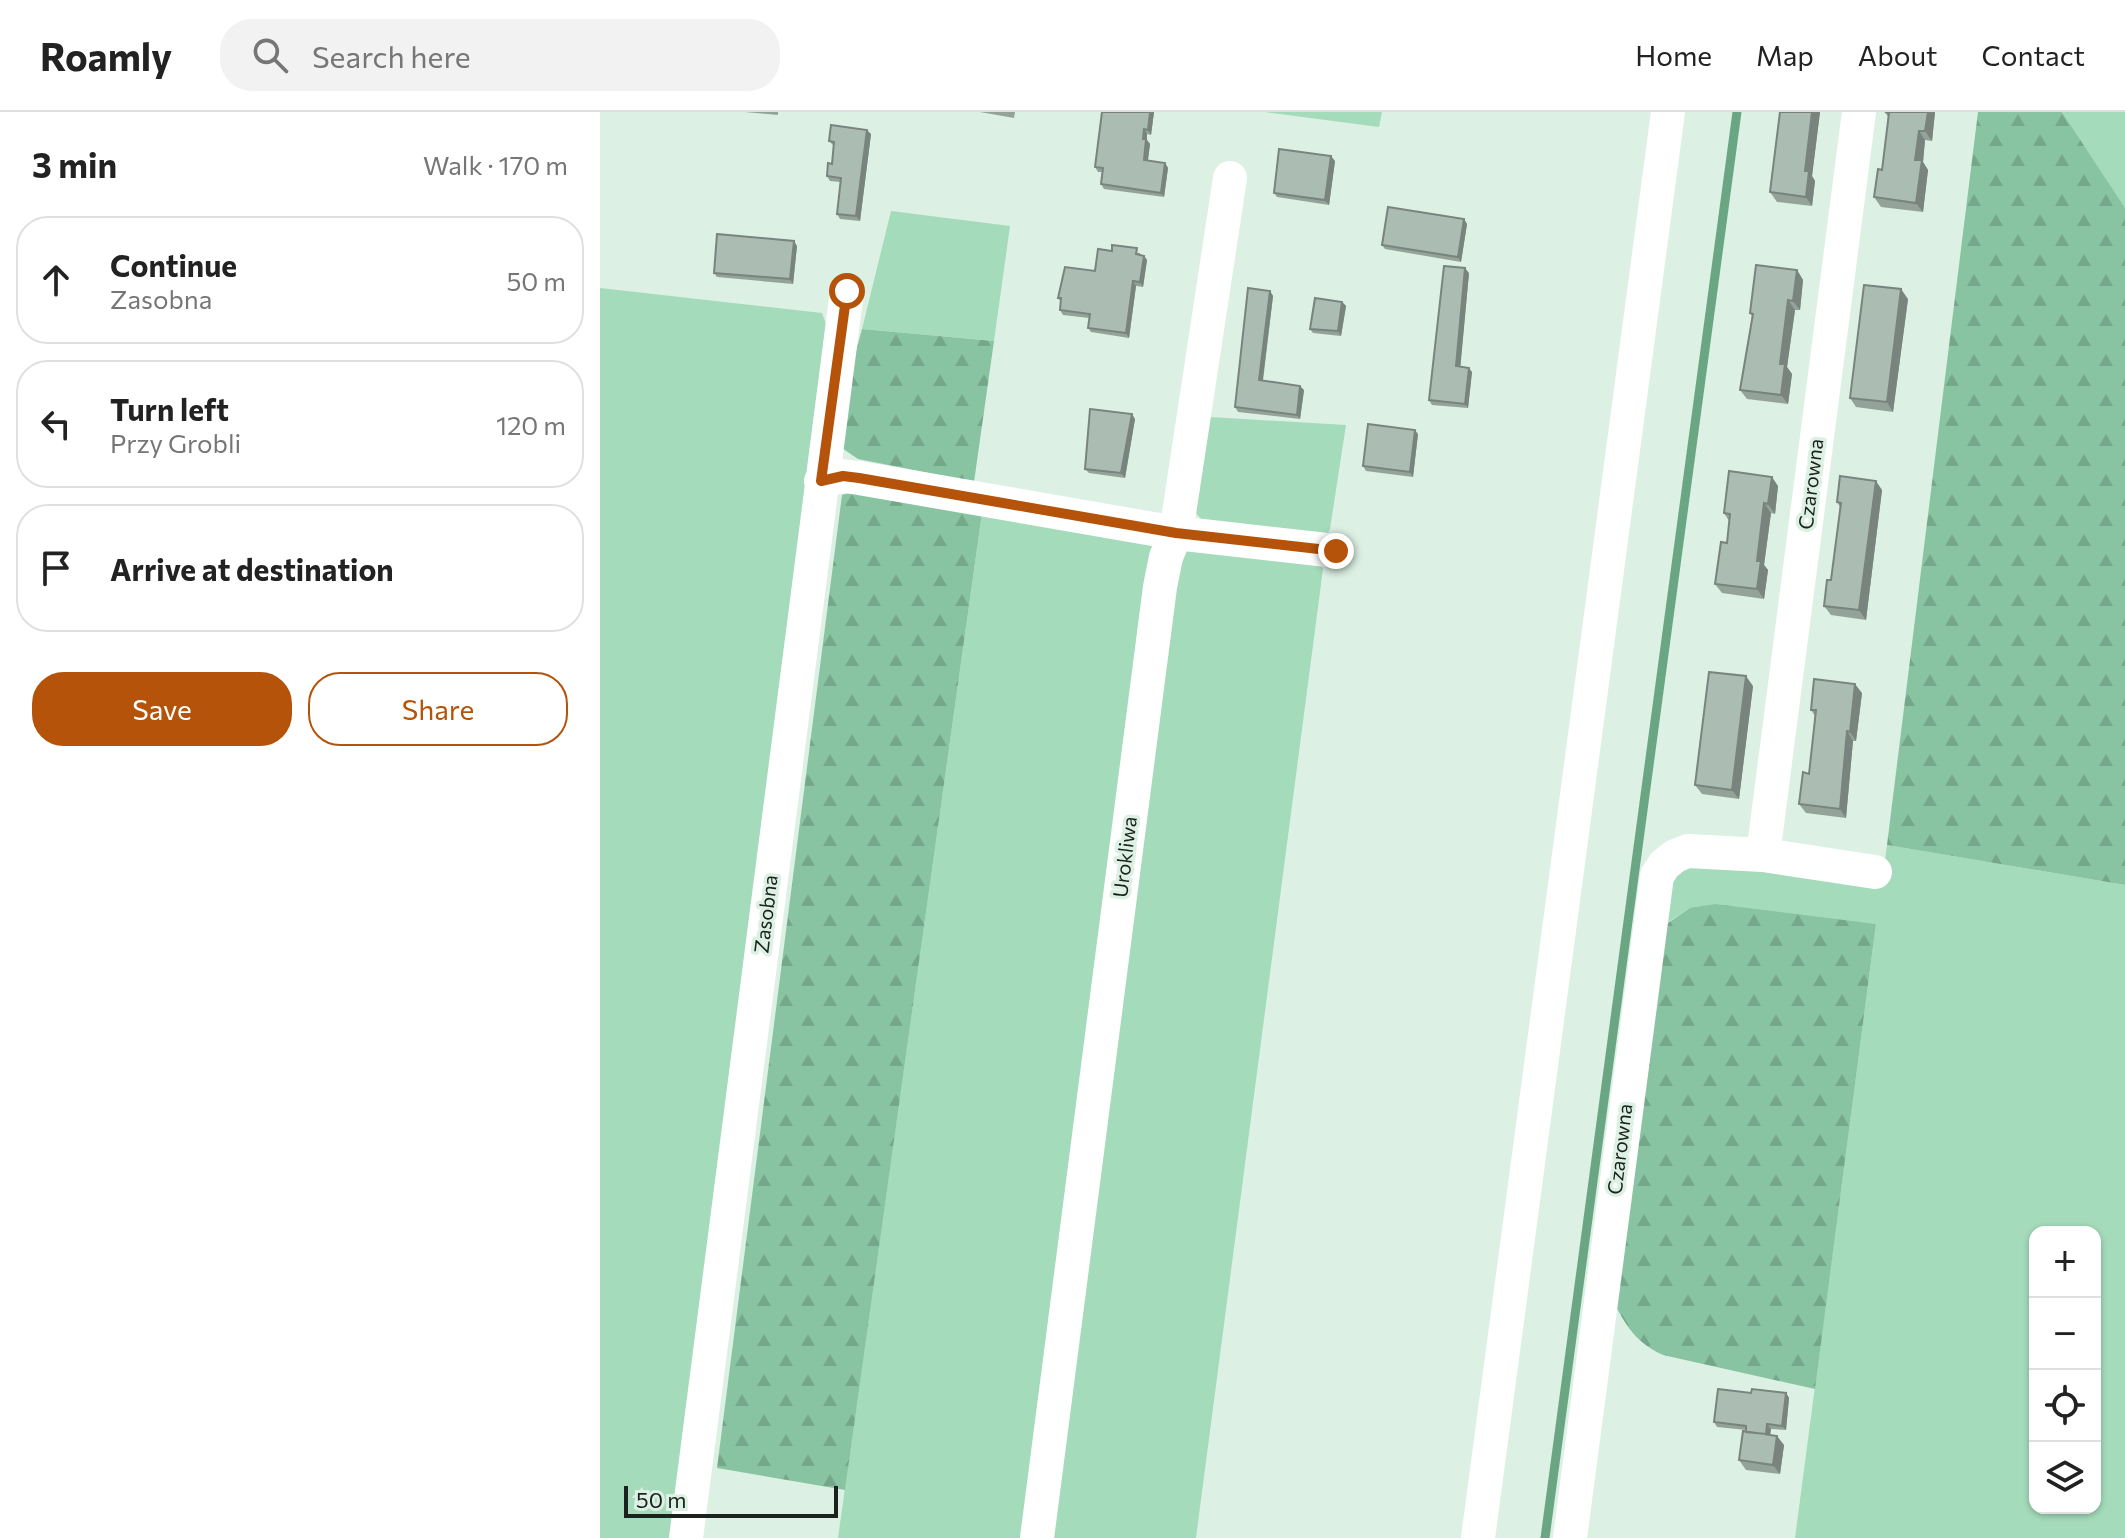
<!DOCTYPE html>
<meta charset="utf-8">
<style>
body{margin:0;font-family:Commissioner,sans-serif;background:#f2f2f2;color:#222}
.controls{position:absolute;right:24px;bottom:24px;display:grid;overflow:hidden;border-radius:16px;box-shadow:0 2px 6px #0004}
.controls button{width:72px;height:72px;display:grid;place-items:center;padding:0;border:0;border-bottom:2px solid #e0e0e0;background:#fff;color:#222;font:40px sans-serif}
.scale{position:absolute;left:24px;bottom:20px;width:214px;box-sizing:border-box;padding-left:8px;border:4px solid #1b221d;border-top:0;font-size:22px;line-height:28px;white-space:nowrap;color:#1b221d;-webkit-text-stroke:6px #ddf0e4;paint-order:stroke}
.stop{position:absolute;width:24px;height:24px;margin:-18px;border:6px solid #b45309;border-radius:50%;background:#fff}
.stop.end{background:#b45309;border-color:#fff;box-shadow:0 2px 8px #0008}
.list{margin:0;padding:0;list-style:none}
h2{display:flex;justify-content:space-between;align-items:center;height:104px;margin:0;padding:0 32px;font-size:34px}
h2 small{font-size:26px;font-weight:400;color:#767676}
.list li{display:grid;grid-template-columns:52px 1fr auto;gap:24px;align-items:center;box-sizing:border-box;height:128px;margin:0 16px 16px;padding:0 16px;border:2px solid #e0e0e0;border-radius:32px}
.list b{display:block;font-size:30px;white-space:nowrap}
.list p{margin:0;font-size:26px;white-space:nowrap;color:#767676}
.list em{font-size:26px;font-style:normal;color:#767676}
.actions{display:flex;gap:16px;padding:24px 32px}
.actions a{flex:1;padding:18px 0;border:2px solid #b45309;border-radius:32px;text-align:center;font-size:28px;color:#b45309}
.actions .main{background:#b45309;color:#fff}
.icon{flex:none;width:44px;height:44px;fill:none;stroke:currentColor;stroke-width:2;stroke-linecap:round;stroke-linejoin:round}
.map{position:relative;flex:none;width:1525px;height:1426px;overflow:hidden}
header{display:flex;align-items:center;gap:48px;box-sizing:border-box;height:112px;padding:0 40px;background:#fff;border-bottom:2px solid #e0e0e0}
header strong{font-size:38px}
nav{display:flex;gap:44px;margin-inline-start:auto;font-size:28px}
.search{width:560px;height:72px;background:#f2f2f2;display:flex;align-items:center;gap:20px;box-sizing:border-box;padding:0 28px;border-radius:32px;color:#767676;font-size:30px}
main{display:flex}
aside{flex:1;background:#fff}
.map>svg:first-child{display:block}
.grass{fill:#a4dbba;fill-rule:evenodd}
.forest{fill:url(#forest-firs)}
.lines{fill:none;stroke-linecap:round;stroke-linejoin:round}
.stream{stroke:#6ba684;stroke-width:9}
.minor{stroke:#fff;stroke-width:34}
.wall{fill:#93a399}
.shaded-wall{fill:#78847d}
.building{fill:#abbdb2;stroke:#78847d;stroke-width:2}
.route{stroke:#b45309;stroke-width:10}
.labels{text-anchor:middle;stroke-width:7;stroke-linejoin:round;paint-order:stroke}
.street-label{font-size:20px;fill:#1b221d;stroke:#ddf0e4}
</style>
<header>
<strong>Roamly</strong>
<div class="search"><svg class="icon" aria-label="search" viewBox="0 0 24 24"><circle cx="10" cy="10" r="6"/><path d="M15 15l6 6"/></svg>Search here</div>
<nav><a>Home</a><a>Map</a><a>About</a><a>Contact</a></nav>
</header>
<main>
<aside>
<h2>3 min<small>Walk · 170 m</small></h2>
<ul class="list">
<li><svg class="icon" aria-label="ahead" viewBox="0 0 24 24"><path d="M12 20V5M6 11l6-6 6 6"/></svg><div><b>Continue</b><p>Zasobna</p></div><em>50 m</em></li>
<li><svg class="icon" aria-label="left" viewBox="0 0 24 24"><path d="M17 20v-9H6M10 6l-5 5 5 5"/></svg><div><b>Turn left</b><p>Przy Grobli</p></div><em>120 m</em></li>
<li><svg class="icon" aria-label="arrive" viewBox="0 0 24 24"><path d="M6 21V4h12l-3 4 3 4H6"/></svg><div><b>Arrive at destination</b></div></li>
</ul>
<div class="actions"><a class="main">Save</a><a>Share</a></div>
</aside>
<div class="map">
<svg width="1525" height="1426" viewBox="0 0 1525 1426">
<defs>
<pattern id="forest-firs" width="22" height="20" patternUnits="userSpaceOnUse" patternTransform="scale(2)"><rect width="22" height="20" fill="#88c4a1"/><path d="M5 1l3.5 6h-7zM16 11l3.5 6h-7z" fill="#75a88a"/></pattern>
</defs>
<rect width="100%" height="100%" fill="#ddf0e4"/>
<path class="grass" d="M665,0H782L779,15Z
M1462,0H1525V96L1522,92Z
M291,99L410,114L394,229L262,217Z
M0,176L222,201L226,212L71,1426H0Z
M610,305L746,313L730,417L725,427L602,408L595,400Z
M382,401L546,426L557,438L424,1426H238Z
M585,435L719,449L723,457L596,1426H448L575,440Z
M1287,733L1525,773V1426H1195L1276,812L1090,796L1059,816L1066,766L1090,747L1282,769ZM1435,1120H1495V1396H1435Z"/>
<path class="forest" d="M1378,0H1462L1525,96V773L1287,733Z
M262,217L394,229L374,370L258,347L242,336L236,313Z
M255,379L382,401L245,1378L117,1356L242,383Z
M1115,792L1276,812L1215,1277L1063,1243C1031,1228 1025,1210 1008,1180L1059,817L1090,796Z"/>
<g class="lines">
<path class="stream" d="M945,1426L1137,0"/>
<path class="minor" d="M221,369L243,364L259,366L576,421L736,439
M1163,743L1259,0
M86,1426L247,179
M437,1426L560,475L566,445L576,421L630,66
M878,1426L1068,0
M970,1426L1057,764L1064,753L1075,744L1088,739L1163,743L1275,760"/>
</g>
<path class="wall" d="M145,0H178V3Z
M380,0H415L414,6Z
M502,0H554L551,23L547,22V28L550,32L548,49L565,51L568,56L564,85L504,77L501,72L503,60H498L495,55Z
M1220,0L1212,64L1215,69L1212,94L1177,90L1170,80Z
M1285,0H1335L1332,29L1325,28L1323,50L1328,58L1323,100L1281,95L1274,85L1282,58L1288,5Z
M271,22L260,109L240,107L237,102L240,70L230,69L227,64L232,52L234,34L229,29Z
M735,49L729,93L677,85L674,81Z
M864,107L867,112L861,150L785,137L782,133Z
M197,134L193,172L117,165L114,161Z
M512,139L540,141V143L544,144L547,148L543,175L536,174L529,226L491,220L488,216L489,206L463,203L460,198L461,190L458,186L495,159Z
M1197,158L1203,168L1200,198H1195L1187,255L1192,262L1188,292L1147,287L1140,278L1152,204L1150,201Z
M869,161L860,255L872,260L868,296L832,293L829,288Z
M670,179L673,184L663,269L704,278L700,307L638,300L635,295Z
M1308,187L1293,300L1256,295L1250,286Z
M742,190L746,194L741,224L713,221L710,217Z
M535,307L525,366L489,361L485,357Z
M818,322L813,365L766,359L763,354Z
M1178,374L1175,402L1171,401L1164,453L1168,458L1164,487L1122,481L1115,472L1127,431L1129,409L1124,401Z
M1282,378L1266,508L1231,503L1224,494L1231,468L1240,395L1237,390Z
M1153,574L1139,687L1102,682L1095,673Z
M1262,581L1256,629H1253L1246,706L1206,701L1199,692L1209,662L1215,604L1211,598Z
M1151,1281H1186L1189,1286L1186,1318L1171,1317L1170,1323L1184,1333L1180,1362L1146,1358L1139,1348L1146,1318L1117,1315L1114,1310Z"/>
<path class="shaded-wall" d="M550,0H554L551,23L548,18Z
M1212,0H1220L1212,64L1215,69L1212,94L1206,85L1205,59Z
M1328,0H1335L1332,29L1325,19Z
M544,17L547,22V28L550,32L547,53L544,48L543,27Z
M267,18L271,22L260,109L256,104Z
M1319,19L1325,28L1323,50L1328,58L1323,100L1316,91L1315,48Z
M731,44L735,49L729,93L725,88Z
M565,51L568,56L564,85L561,81Z
M864,107L867,112L861,150L858,145Z
M194,129L197,134L193,172L190,167Z
M544,144L547,148L543,175L540,170Z
M865,156L869,161L860,259L856,254Z
M1197,158L1203,168L1200,198L1193,189Z
M533,169L536,174L529,226L526,221Z
M1301,177L1308,187L1293,300L1287,290Z
M670,179L673,184L662,273L659,268Z
M1188,188L1195,198L1187,255L1192,262L1188,292L1181,283L1180,252Z
M742,190L746,194L741,224L738,219Z
M869,256L872,260L868,296L865,292Z
M700,274L704,278L700,307L697,303Z
M532,302L535,307L525,366L521,361Z
M815,318L818,322L813,365L810,360Z
M1172,365L1178,374L1175,402L1168,392Z
M1276,369L1282,378L1266,508L1259,498Z
M1164,391L1171,401L1164,453L1168,458L1164,487L1157,477V449Z
M1146,564L1153,574L1139,687L1132,678Z
M1255,572L1262,581L1256,629L1250,620Z
M1247,619L1253,629L1246,706L1240,697Z
M1186,1281L1189,1286L1186,1318L1182,1314Z
M1167,1312L1171,1317L1169,1331L1165,1326Z
M1177,1324L1184,1333L1180,1362L1173,1353Z"/>
<path class="building" d="M502,0H550L548,18L544,17L543,27H546L544,48L565,51L561,81L501,72L503,56L495,55Z
M1180,0H1212L1205,59H1209L1206,85L1170,80Z
M1285,0H1328L1325,19H1319L1315,48H1322L1316,91L1274,85L1278,57L1282,58L1289,1Z
M231,13L267,18L256,104L237,102L241,66L227,64L228,51L232,52L234,30L229,29Z
M679,37L731,44L725,88L674,81Z
M788,95L864,107L858,145L782,133Z
M117,122L194,129L190,167L114,161Z
M512,133L537,136L536,142L544,144L540,170L533,169L526,221L488,216L490,202L460,198L461,186H458L465,155L495,159L498,137L512,139Z
M1156,153L1197,158L1193,189L1188,188L1180,252H1185L1181,283L1140,278L1153,202L1150,201Z
M844,154L865,156L856,254L869,256L865,292L829,288Z
M1264,173L1301,177L1287,290L1250,286Z
M648,176L670,179L659,268L700,274L697,303L635,295Z
M715,186L742,190L738,219L710,217Z
M490,297L532,302L521,361L485,357Z
M768,312L815,318L810,360L763,354Z
M1129,359L1172,365L1168,392L1164,391L1157,449H1161L1157,477L1115,472L1121,430L1127,431L1130,402L1124,401Z
M1240,364L1276,369L1259,498L1224,494L1227,468H1231L1241,391L1237,390Z
M1109,560L1146,564L1132,678L1095,673Z
M1214,567L1255,572L1250,620L1247,619L1240,697L1199,692L1203,660L1209,662L1216,598H1211Z
M1118,1277L1151,1281L1152,1277L1186,1281L1182,1314L1167,1312L1166,1322L1146,1320V1314L1114,1310Z
M1143,1319L1177,1324L1173,1353L1139,1348Z"/>
<g class="lines">
<path class="route" d="M247,179L221,369L243,364L259,366L576,421L736,439"/>
</g>
<g class="labels">
<g class="street-label">
<text transform="translate(1211 372) rotate(-83)" y="7">Czarowna</text>
<text transform="translate(525 745) rotate(-83)" y="7">Urokliwa</text>
<text transform="translate(166 802) rotate(-83)" y="7">Zasobna</text>
<text transform="translate(1020 1037) rotate(-83)" y="7">Czarowna</text>
</g>
</g>
</svg>
<div class="controls">
<button>+</button>
<button>−</button>
<button><svg class="icon" aria-label="locate" viewBox="0 0 24 24"><circle cx="12" cy="12" r="6"/><path d="M12 2v4M12 18v4M2 12h4M18 12h4"/></svg></button>
<button><svg class="icon" aria-label="layers" viewBox="0 0 24 24"><path d="M12 4l9 5-9 5-9-5zM3 14l9 5 9-5"/></svg></button>
</div>
<div class="scale">50 m</div>
<div class="stop" style="left:247px;top:179px"></div>
<div class="stop end" style="left:736px;top:439px"></div>
</div>
</main>
